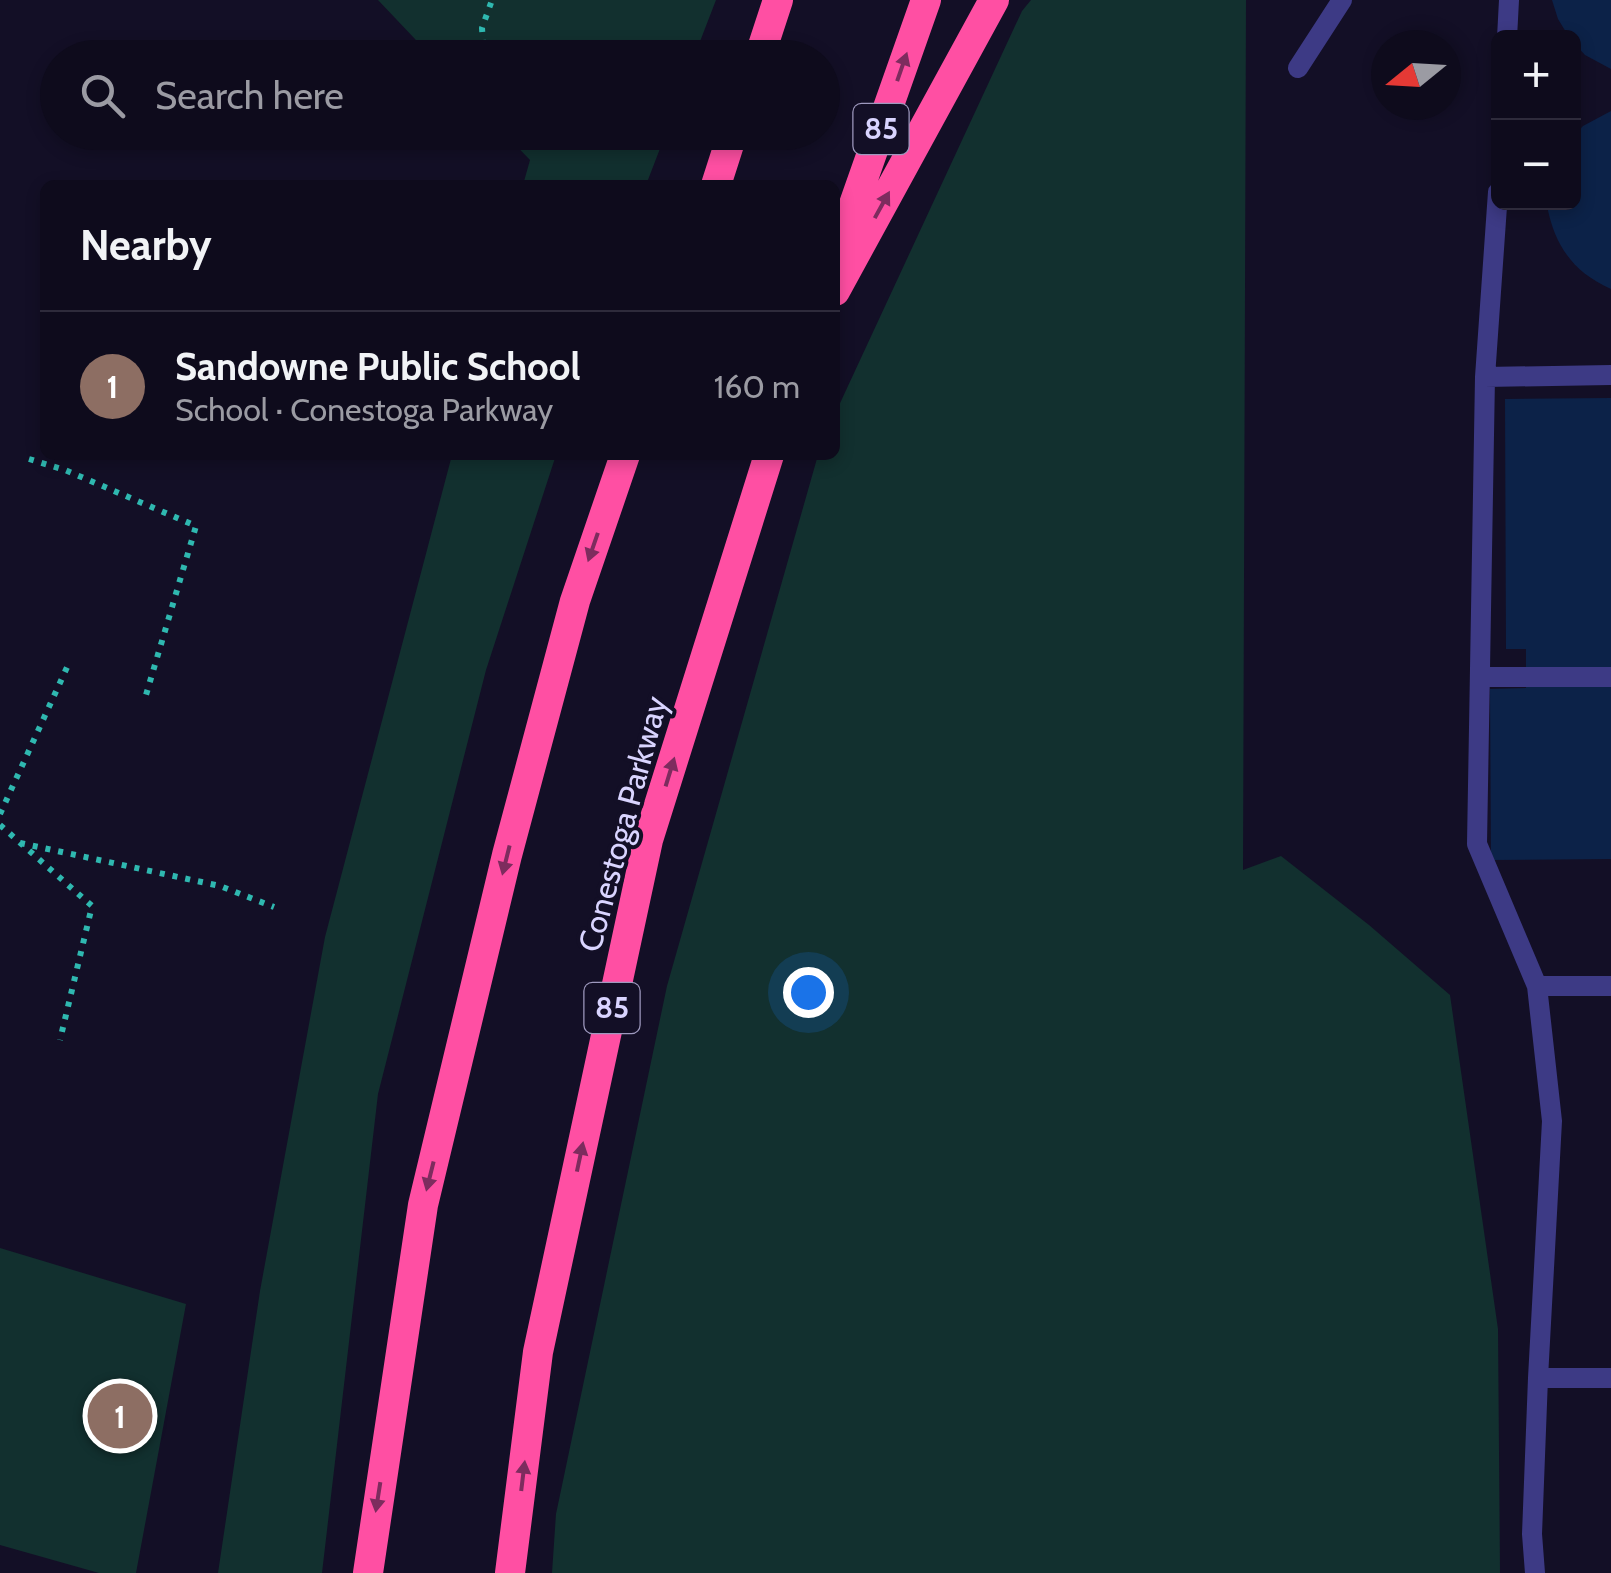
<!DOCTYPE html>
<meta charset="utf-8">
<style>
body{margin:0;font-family:Cabin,sans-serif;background:#1c1929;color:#f1f3f6}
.controls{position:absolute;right:30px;top:30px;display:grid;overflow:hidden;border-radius:15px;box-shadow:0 5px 15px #0003}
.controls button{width:90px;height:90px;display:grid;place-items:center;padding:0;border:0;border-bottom:2px solid #2e2b3b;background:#0e0b1c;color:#f1f3f6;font:50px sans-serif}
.compass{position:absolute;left:1371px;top:30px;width:90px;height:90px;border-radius:50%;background:#0e0b1c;box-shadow:0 5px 15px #0003;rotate:252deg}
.you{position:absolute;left:808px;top:992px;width:35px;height:35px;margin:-25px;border:8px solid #fff;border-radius:50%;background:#1a73e8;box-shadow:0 0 0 15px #1a73e833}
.badge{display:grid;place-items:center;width:65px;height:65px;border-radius:50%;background:#1a73e8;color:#fff;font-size:32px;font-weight:700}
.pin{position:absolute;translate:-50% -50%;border:5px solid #fff;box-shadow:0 2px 10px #0006}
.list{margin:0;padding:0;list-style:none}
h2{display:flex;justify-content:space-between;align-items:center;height:130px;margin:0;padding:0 40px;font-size:42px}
h2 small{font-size:32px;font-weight:400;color:#9b9ba3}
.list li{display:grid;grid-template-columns:65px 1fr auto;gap:30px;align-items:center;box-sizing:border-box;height:150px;padding:0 40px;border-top:2px solid #2e2b3b}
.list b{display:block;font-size:38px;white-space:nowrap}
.list p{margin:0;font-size:32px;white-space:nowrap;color:#9b9ba3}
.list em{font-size:32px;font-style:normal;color:#9b9ba3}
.icon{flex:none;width:55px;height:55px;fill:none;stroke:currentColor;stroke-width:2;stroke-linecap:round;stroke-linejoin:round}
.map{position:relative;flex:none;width:1611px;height:1573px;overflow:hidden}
.search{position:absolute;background:#0e0b1c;box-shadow:0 5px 15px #0003;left:40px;top:40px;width:800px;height:110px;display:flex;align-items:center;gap:25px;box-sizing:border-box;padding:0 35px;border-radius:55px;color:#9b9ba3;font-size:38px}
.panel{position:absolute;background:#0e0b1c;box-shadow:0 5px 15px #0003;left:40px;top:180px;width:800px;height:280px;border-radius:15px}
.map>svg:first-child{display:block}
.green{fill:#12302f}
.water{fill:#0c2248}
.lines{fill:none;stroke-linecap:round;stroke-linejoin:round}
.path{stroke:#2fb8b0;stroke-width:6;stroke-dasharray:5 8;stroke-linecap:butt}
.service{stroke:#3d3a85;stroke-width:20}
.motorway{stroke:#ff4fa3;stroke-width:30}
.oneway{fill:#7d2c5e}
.labels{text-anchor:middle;stroke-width:8;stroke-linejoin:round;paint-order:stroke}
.shield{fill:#130f26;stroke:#9e99be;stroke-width:2.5}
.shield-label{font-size:30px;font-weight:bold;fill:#d9d4ff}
.street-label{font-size:32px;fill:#d9d4ff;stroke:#130f26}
</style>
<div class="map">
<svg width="1611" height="1573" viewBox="0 0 1611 1573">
<rect width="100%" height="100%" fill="#130f26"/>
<path class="green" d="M378,0H716L694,57L433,58Z
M1031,0H1246L1243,870L1281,856L1369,925L1450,995L1498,1329L1500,1573H552L556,1514L667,986L818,455H835V414L1022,11Z
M504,133H666L646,185H523L530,160Z
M452,455H556L486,670L378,1094L322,1573H218L260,1291L325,937Z
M0,1248L186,1304L136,1573H99L0,1545Z"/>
<path class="water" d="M1552,0H1611V69L1585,55L1574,43V38L1569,37L1558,19Z
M1611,111V289C1573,272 1555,246 1547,206L1548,203L1574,202V136L1583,126Z
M1611,398V859L1491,860L1490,689L1526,688V649H1506L1505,399Z"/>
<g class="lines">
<path class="path" d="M484,58L482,28L492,0
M29,459L65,470L196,526L146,695
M0,814L69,663
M0,825L92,906L60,1040
M20,843L220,886L274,907"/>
<path class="service" d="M1507,38L1509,0
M1298,68L1342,0
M1498,192L1485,377L1477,844L1537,986L1552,1121L1538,1378L1532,1534L1535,1573
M1485,377L1611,375
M1480,677H1611
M1537,986H1611
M1538,1378H1611"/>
<path class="motorway" d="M759,58L778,0
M716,185L733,132
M835,258L926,0
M835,291L994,0
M368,1573L423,1205L507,855L575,601L625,455
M510,1573L538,1352L648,840L769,455"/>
</g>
<defs><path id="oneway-solid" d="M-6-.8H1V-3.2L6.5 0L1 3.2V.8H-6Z" transform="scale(2.5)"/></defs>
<g class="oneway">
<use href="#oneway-solid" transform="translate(902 67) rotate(-71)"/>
<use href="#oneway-solid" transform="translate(882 205) rotate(-61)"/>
<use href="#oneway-solid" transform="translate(593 547) rotate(109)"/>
<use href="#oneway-solid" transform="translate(670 772) rotate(-73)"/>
<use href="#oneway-solid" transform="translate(506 860) rotate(104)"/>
<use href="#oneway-solid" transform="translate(580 1157) rotate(-78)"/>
<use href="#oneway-solid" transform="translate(430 1176) rotate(104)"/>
<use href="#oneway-solid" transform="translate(523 1476) rotate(-83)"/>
<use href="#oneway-solid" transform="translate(378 1497) rotate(99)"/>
</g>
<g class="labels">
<g class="shield">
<rect x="853.5" y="104" width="55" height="50" rx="8"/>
<rect x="584.5" y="983" width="55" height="50" rx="8"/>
</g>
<g class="shield-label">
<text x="881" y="139">85</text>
<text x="612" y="1018">85</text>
</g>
<g class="street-label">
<text transform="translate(623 824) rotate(-75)" y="11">Conestoga Parkway</text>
</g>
</g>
</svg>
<div class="controls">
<button>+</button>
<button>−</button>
</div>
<svg class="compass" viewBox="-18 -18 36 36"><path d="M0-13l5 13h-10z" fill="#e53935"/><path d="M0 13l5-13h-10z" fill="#9b9ba3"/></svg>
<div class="you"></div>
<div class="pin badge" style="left:120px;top:1416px;background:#8d6e63">1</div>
<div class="search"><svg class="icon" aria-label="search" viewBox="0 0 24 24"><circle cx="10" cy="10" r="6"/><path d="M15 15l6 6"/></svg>Search here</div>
<section class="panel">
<h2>Nearby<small></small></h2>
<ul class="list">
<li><span class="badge" style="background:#8d6e63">1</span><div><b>Sandowne Public School</b><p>School · Conestoga Parkway</p></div><em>160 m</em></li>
</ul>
</section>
</div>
